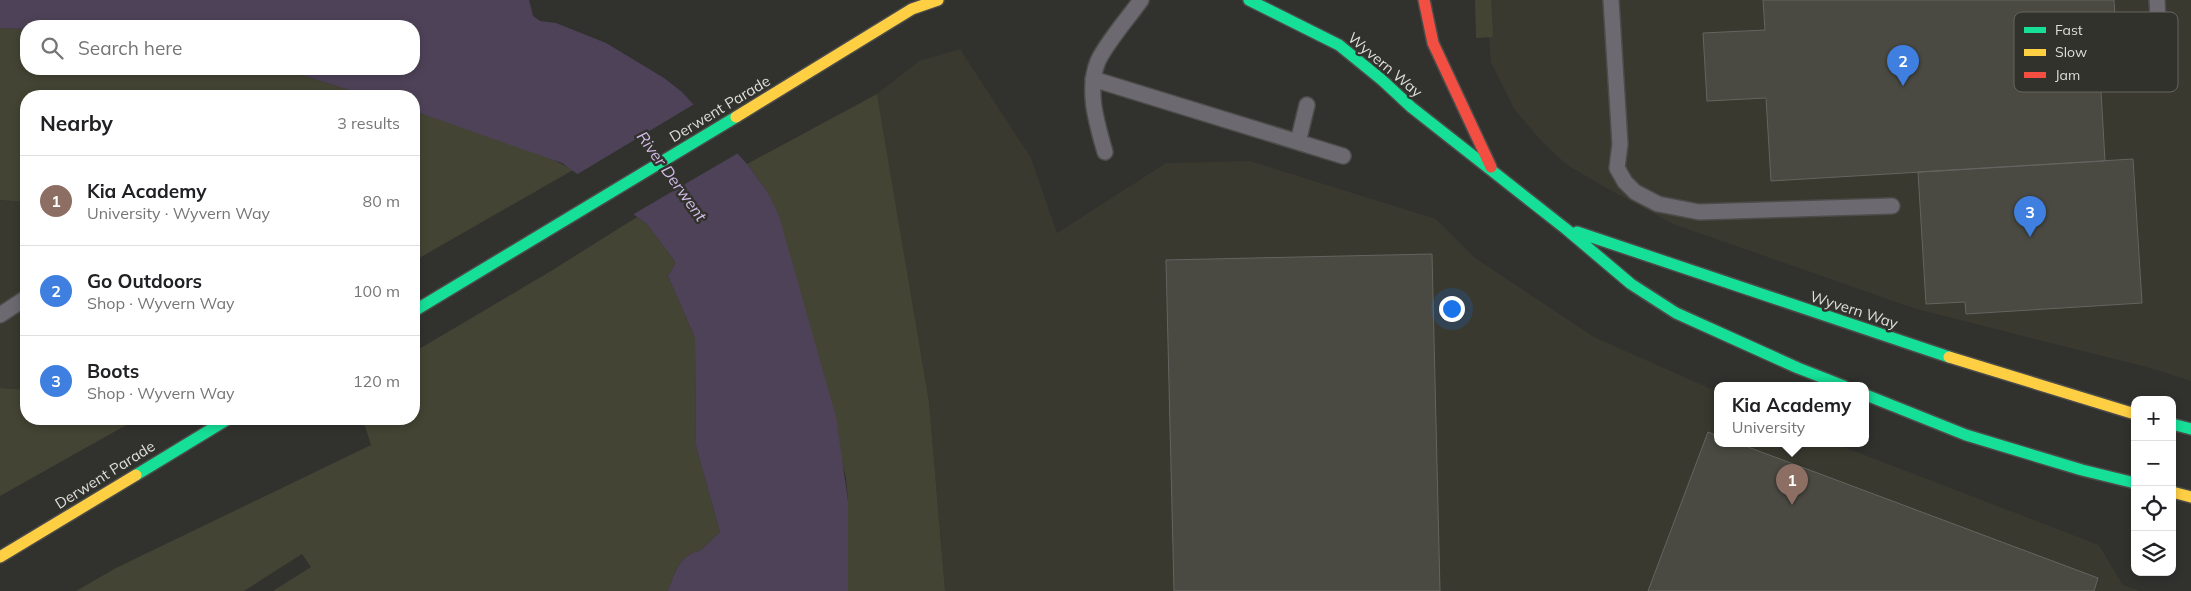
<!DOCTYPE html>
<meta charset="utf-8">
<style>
body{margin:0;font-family:Mulish,sans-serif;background:#f2f2f2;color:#202124}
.controls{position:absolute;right:15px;bottom:15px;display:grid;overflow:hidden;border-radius:10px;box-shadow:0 2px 8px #0003}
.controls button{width:45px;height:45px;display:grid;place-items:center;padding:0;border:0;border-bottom:1px solid #e0e0e0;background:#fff;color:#202124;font:25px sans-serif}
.you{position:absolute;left:1451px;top:308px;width:18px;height:18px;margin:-12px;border:4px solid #fff;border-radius:50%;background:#1a73e8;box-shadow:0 0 0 8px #1a73e833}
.badge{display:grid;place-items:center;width:32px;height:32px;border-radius:50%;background:#5a5b5b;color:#fff;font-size:16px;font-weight:700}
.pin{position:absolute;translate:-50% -41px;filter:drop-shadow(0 1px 2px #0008)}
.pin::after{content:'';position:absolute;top:26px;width:18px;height:15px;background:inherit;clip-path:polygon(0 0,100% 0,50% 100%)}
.popup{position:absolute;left:1714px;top:382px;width:155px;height:65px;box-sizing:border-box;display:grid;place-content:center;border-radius:10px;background:#fff;filter:drop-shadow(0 1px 4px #0005);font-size:16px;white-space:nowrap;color:#757577}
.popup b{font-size:19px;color:#202124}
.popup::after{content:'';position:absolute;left:50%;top:100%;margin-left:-10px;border:10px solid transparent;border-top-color:#fff}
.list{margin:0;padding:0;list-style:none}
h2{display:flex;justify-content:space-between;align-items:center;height:65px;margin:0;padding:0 20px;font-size:21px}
h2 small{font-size:16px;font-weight:400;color:#757577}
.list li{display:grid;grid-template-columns:32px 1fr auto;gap:15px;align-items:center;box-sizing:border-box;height:90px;padding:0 20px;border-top:1px solid #e0e0e0}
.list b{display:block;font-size:19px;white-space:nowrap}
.list p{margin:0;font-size:16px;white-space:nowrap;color:#757577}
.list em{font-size:16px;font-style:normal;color:#757577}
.icon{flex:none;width:28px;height:28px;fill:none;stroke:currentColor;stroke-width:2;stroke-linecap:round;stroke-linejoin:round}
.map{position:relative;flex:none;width:2191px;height:591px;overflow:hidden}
.search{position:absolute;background:#fff;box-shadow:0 2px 8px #0003;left:20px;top:20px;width:400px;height:55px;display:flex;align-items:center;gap:12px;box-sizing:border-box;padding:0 18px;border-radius:20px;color:#757577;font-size:19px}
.panel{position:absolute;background:#fff;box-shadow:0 2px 8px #0003;left:20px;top:90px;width:400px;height:335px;border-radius:20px}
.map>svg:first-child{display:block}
.built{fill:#39392f}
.green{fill:#444434}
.water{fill:#4e4258}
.pier{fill:#31312e}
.building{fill:#4a4a43;stroke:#646461}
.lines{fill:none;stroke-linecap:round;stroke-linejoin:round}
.lane-casing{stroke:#4c4c4a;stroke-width:18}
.fast-casing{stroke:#4c4c4a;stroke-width:14}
.slow-casing{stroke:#4c4c4a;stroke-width:14}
.jam-casing{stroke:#4c4c4a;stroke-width:14}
.lane{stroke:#6d6970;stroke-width:15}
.fast{stroke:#16e098;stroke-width:11}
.slow{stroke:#ffcf43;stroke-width:11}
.jam{stroke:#f24e42;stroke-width:11}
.labels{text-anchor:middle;stroke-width:5;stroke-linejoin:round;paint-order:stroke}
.street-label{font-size:15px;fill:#ddddda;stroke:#32322d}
.water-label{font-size:16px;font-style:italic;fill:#d4bcec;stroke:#32322d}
.key{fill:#32322d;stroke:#656561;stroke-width:1}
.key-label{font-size:14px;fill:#ddddda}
</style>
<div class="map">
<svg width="2191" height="591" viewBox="0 0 2191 591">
<rect width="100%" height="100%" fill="#31312e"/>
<path class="built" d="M1486,0H2191V381L2147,367L1916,309L1673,224L1601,185L1567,165L1543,143L1514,109L1491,63Z
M960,49L1031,158L1057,233L1166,163L1250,161L1436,219L1475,258L1594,337L1718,392V444H1836L2099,545L2123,585L2140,591H945L929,402L877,94L919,61Z
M0,200L26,202V390L0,388Z"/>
<path class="green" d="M1475,0H1491L1493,37L1476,38Z
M0,28L26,29V69H283L368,96H26V202L0,200Z
M877,94L929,402L945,591H848V501L846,477L768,193L747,164Z
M414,111L542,154L573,170L414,261Z
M637,217L647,224L674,260L675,264L668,276L695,338L696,446L720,532L700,551C681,553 674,574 668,591H273L311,567L302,554L244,591H76L116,568L371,445L365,426L347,419H414V352L551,271Z
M0,388L26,390V419H137L0,496Z"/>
<path class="water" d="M0,0H529L533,16L540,21L556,23L606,43L664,78L682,92L747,164L768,193L779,216L836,417L848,501V591H668C674,574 681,553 700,551L720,532L696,446L695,338L668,276L675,264L674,260L647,224L562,163L414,111V96H368L283,69H414V26H26V29L0,28Z"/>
<path class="pier" d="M696,103L740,152L632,215L576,175Z"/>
<path class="building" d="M1763,0H2114L2119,73L2100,74L2105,161L1771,181L1766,98L1707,101L1703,33L1765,30Z
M2133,159L2142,303L1966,314L1965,302L1926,304L1918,172Z
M1432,254L1440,591H1174L1166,260Z
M1708,432L1718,436V444H1740L2098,578L2094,591H1648Z"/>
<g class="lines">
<g class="lane-casing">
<path id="lane" d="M1611,0L1620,144L1617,168L1625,182L1635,192L1658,204L1699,212L1892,206
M2157,0L2160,59
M1093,79L1343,156
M1298,142L1307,105
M1105,152C1097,124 1086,90 1098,61C1107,42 1129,17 1141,0
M0,315L26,298"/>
</g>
<g class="fast-casing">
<path id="fast" d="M1249,0L1339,45L1382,80L1411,107L1566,229L1631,284L1676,313L1798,368L1844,386
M1577,232L1949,357
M414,311L736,117
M1866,395L1966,435L2082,470L2135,483
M2172,424L2191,429
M136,475L228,419"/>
</g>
<g class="slow-casing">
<path id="slow" d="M736,117L912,9L938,0
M1949,357L2135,414
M2172,492L2191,497
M0,557L136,475"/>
</g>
<g class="jam-casing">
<path id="jam" d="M1424,0L1433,43L1491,167"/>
</g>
<use href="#lane" class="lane"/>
<use href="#fast" class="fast"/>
<use href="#slow" class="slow"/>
<use href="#jam" class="jam"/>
</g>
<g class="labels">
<g class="street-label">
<text transform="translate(1385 65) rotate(40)" y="5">Wyvern Way</text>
<text transform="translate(720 109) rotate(-31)" y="5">Derwent Parade</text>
<text transform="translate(1854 310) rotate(18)" y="5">Wyvern Way</text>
<text transform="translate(105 475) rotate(-32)" y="5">Derwent Parade</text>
</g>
<g class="water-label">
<text transform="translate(672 176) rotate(54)" y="6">River Derwent</text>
</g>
</g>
<rect x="2014" y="12" width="164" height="80" rx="8" class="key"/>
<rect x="2024" y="27" width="22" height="6" fill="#16e098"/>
<rect x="2024" y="49" width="22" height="7" fill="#ffcf43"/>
<rect x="2024" y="72" width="22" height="6" fill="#f24e42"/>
<g class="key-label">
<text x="2055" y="35">Fast</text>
<text x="2055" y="57">Slow</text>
<text x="2055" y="80">Jam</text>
</g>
</svg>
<div class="controls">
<button>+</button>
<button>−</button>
<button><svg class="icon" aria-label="locate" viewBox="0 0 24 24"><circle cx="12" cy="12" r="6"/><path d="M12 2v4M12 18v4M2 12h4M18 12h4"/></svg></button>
<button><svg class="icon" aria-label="layers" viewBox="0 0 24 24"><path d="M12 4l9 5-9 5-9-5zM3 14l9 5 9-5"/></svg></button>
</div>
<div class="you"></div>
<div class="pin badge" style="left:1792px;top:505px;background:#8d6e63">1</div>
<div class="popup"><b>Kia Academy</b>University</div>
<div class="pin badge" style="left:1903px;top:86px;background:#3f7fe0">2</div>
<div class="pin badge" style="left:2030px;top:237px;background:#3f7fe0">3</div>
<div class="search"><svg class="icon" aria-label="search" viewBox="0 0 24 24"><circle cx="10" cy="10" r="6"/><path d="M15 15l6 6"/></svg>Search here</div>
<section class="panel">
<h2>Nearby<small>3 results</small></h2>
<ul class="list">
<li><span class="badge" style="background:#8d6e63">1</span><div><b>Kia Academy</b><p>University · Wyvern Way</p></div><em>80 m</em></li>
<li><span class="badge" style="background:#3f7fe0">2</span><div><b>Go Outdoors</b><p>Shop · Wyvern Way</p></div><em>100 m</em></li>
<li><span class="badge" style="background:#3f7fe0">3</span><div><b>Boots</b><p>Shop · Wyvern Way</p></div><em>120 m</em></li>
</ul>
</section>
</div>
